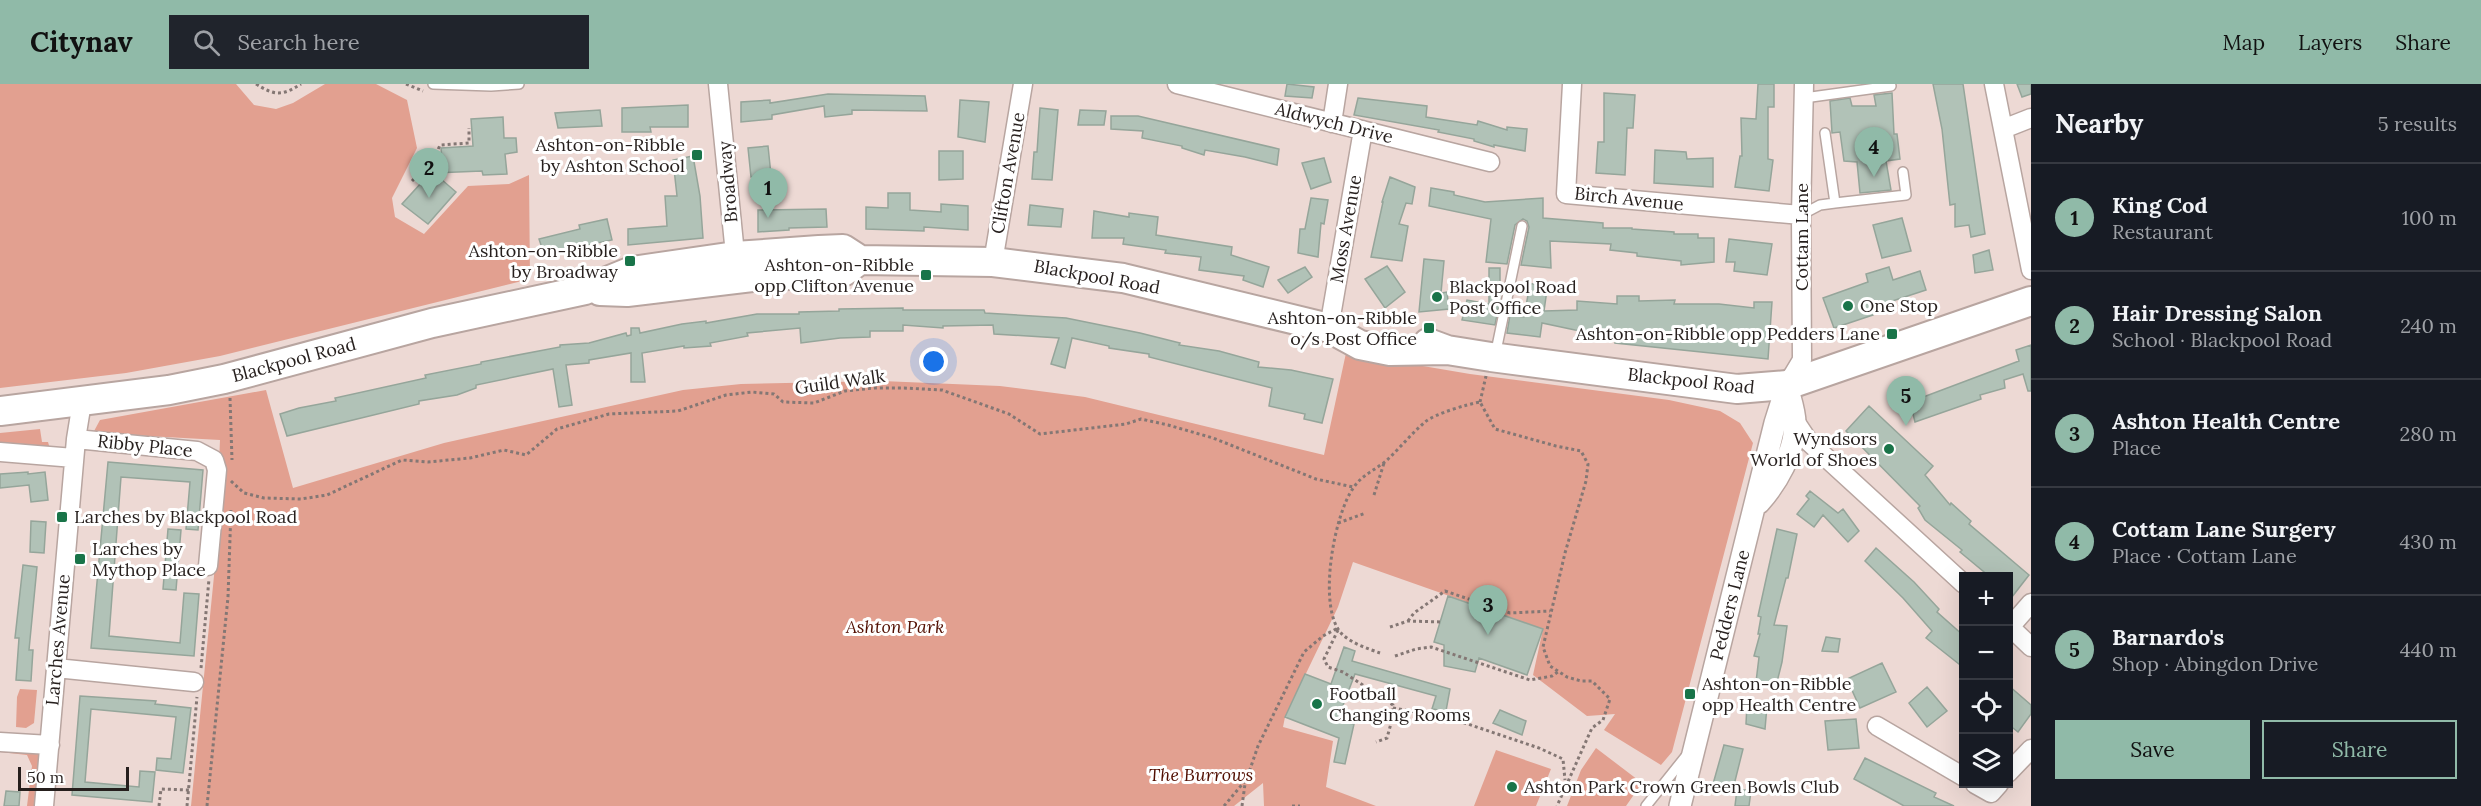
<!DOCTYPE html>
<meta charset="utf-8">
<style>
body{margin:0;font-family:Lora,serif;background:#20242c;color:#f1f3f6}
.controls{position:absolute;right:18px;bottom:18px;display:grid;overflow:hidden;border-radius:0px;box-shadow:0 6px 24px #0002}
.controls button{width:54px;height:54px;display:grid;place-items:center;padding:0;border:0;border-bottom:2px solid #363941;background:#171b24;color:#f1f3f6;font:30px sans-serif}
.scale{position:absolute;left:18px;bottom:15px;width:111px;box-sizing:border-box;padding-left:6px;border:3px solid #261f1d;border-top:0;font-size:16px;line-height:21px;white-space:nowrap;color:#261f1d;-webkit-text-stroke:4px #fff;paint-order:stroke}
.you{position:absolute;left:934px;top:278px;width:21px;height:21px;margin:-15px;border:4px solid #fff;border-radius:50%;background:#1a73e8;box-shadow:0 0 0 9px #1a73e833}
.badge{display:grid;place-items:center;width:39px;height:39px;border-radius:50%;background:#90baa8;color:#111;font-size:20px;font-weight:700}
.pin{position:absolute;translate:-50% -50px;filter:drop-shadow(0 2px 3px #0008)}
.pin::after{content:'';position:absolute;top:32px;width:21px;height:18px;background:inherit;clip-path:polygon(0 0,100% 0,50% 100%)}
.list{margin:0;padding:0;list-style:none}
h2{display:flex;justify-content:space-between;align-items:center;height:78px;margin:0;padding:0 24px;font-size:26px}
h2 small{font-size:20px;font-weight:400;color:#9ea1a6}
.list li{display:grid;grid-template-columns:39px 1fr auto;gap:18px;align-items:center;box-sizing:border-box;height:108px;padding:0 24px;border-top:2px solid #363941}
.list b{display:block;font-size:22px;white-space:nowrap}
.list p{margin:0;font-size:20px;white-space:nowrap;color:#9ea1a6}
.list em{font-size:20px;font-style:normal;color:#9ea1a6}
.actions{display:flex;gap:12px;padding:18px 24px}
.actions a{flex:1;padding:14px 0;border:2px solid #90baa8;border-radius:0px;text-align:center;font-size:21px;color:#90baa8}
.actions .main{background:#90baa8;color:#111}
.icon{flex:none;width:33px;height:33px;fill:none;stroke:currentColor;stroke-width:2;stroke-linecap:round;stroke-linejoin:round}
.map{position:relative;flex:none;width:2031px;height:722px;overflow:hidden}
header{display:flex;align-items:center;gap:36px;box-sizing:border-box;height:84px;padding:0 30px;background:#90baa8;color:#111}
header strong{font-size:28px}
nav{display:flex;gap:33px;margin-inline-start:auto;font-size:21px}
.search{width:420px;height:54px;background:#20242c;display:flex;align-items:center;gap:15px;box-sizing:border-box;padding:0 21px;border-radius:0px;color:#9ea1a6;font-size:22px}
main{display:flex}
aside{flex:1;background:#171b24}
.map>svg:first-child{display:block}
.green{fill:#e2a090}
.building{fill:#b1c2b7;stroke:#95a59a;stroke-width:1.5}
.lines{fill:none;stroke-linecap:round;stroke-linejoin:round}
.service-casing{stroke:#b8a5a0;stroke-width:12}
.minor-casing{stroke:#b8a5a0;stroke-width:21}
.tertiary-casing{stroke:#b8a5a0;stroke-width:24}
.trunk-casing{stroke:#b8a5a0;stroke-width:32}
.path{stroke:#847774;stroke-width:3;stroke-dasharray:3 3;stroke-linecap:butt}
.service{stroke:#fff;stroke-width:9}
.minor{stroke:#fff;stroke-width:18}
.tertiary{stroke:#fff;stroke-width:21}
.trunk{stroke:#fff;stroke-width:28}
.poi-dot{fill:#197449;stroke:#fff;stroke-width:2}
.labels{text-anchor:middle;stroke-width:6;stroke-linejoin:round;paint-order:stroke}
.street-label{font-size:18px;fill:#261f1d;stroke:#fff}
.poi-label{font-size:18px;fill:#261f1d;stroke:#fff;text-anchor:start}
.park-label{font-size:18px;font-style:italic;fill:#510e01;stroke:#fff}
</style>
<header>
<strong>Citynav</strong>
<div class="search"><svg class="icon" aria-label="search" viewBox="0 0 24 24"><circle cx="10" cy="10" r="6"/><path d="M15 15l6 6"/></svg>Search here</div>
<nav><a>Map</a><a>Layers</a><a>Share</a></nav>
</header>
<main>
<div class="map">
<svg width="2031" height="722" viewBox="0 0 2031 722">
<rect width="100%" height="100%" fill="#edd9d4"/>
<path class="green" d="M0,0H236L254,21L276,25L293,19L325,0H376L407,16L417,64L392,114L395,133L424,150L468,102L509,100L529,91L530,195L220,272L126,289L0,304Z
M1346,269L1470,290L1669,316L1720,327L1740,339L1753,359L1672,668L1661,681L1604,646L1615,630L1587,632L1533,591L1543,545L1353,478L1338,523L1285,633L1283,643L1333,657L1326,703L1376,722H1264L1263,699L1234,722H191L214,492L220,356L93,349L100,336L266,306L293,404L444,359L683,306L741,300L882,297L1000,302L1085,313L1324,371Z
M40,345L42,358H48L50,365L0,363V349Z
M20,605L37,606L34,639L26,644L16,643L17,613Z
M0,658L50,661L43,722H27L32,682L27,671L0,668Z
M1596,664L1642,699L1626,722H1567L1581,686Z
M1496,666L1551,685L1536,722H1474Z"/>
<path class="building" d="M1287,0L1314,3L1312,14L1285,12Z
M1758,0H1774V23H1768V75L1773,76L1769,107L1735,103L1740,72H1742L1741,34L1756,35Z
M1933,0H1963L1985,150L1971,153L1969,141L1955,143V120L1950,121L1942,45Z
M2017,0H2031V10L2022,13Z
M1604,9L1635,11L1633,44H1627L1625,91L1596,89L1598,58H1604Z
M1892,9L1894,50H1897L1900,75L1886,77L1891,106L1860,109L1857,78L1844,77L1840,48L1832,49L1830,17L1850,14L1852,22H1876L1874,11Z
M828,10L925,12L927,27L852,26V30L825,33L824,22L772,31V35L741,38V18L770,16V19Z
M1358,14L1427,22L1426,33L1477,41L1478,37L1507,46V43L1527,45L1525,67L1494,61V63L1474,57V55L1438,48L1439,46L1354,31Z
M960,16L989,18L985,58L958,53Z
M688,21V43H650L651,48H622V24Z
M1040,24L1058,26L1052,96L1032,95L1034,68H1037Z
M600,26L602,42L558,44L555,29Z
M1080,26L1106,27L1104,41H1078Z
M1111,32H1138L1279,65L1277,81L1245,73L1205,66L1204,71L1182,64V62L1142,54L1143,47L1111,45Z
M503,33L504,54H516L517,68L505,70L507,90L483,91L482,87L434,89L456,108L428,140L402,120L442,76L441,64L473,62L471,35Z
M768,62L771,91L751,93L748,64Z
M1655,66L1686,68L1687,75L1713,74V103L1654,99Z
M939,67H963V95L939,96Z
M693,72L700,112L703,154L628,161V145L667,142L665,112H677L673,76Z
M1324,74L1331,98L1311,105L1302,79Z
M1390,93L1415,103L1412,120L1406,119L1399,140L1408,142L1402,177L1371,173L1383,118H1382Z
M1431,104L1454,108V111L1485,118L1543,114V134L1603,139V144H1632V145L1674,148V150H1698V154H1714V178L1681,181V177L1637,172V169L1610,166L1611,160L1550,157L1551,184L1521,181L1529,143L1527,137L1523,135L1515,141L1507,180L1486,178L1491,135L1429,122Z
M888,109H910V126L941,128V120L968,122V146L924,143V147L866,145V123L888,124Z
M1311,114L1328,116L1324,140L1321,139L1318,173L1298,169L1300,145H1305Z
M1030,121L1063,125L1061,143L1028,141Z
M826,125L827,143L789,144V146L758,148V126Z
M1094,127L1129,133V129L1158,133L1156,151L1232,163L1231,171L1269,183L1263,203L1243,196L1244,192L1199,186L1201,173L1165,169L1166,166L1123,160L1124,154H1092Z
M1902,134L1911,167L1882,174L1873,141Z
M607,135L612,156L544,170L539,155L580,145L579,141Z
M1729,155L1772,160L1767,191L1734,187L1735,178H1726Z
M1989,166L1993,186L1975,189L1973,171Z
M1424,175L1444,177L1441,209L1447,208L1449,225L1419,228Z
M1387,182L1405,208L1385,224L1365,195Z
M1305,183L1312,193L1288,209L1278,196Z
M1889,183L1893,196L1920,187L1926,206L1871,224L1873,231L1834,244L1823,214L1868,198L1866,190Z
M1489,184H1500V215L1495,241L1462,236L1467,216L1489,220Z
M1548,199L1544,227L1577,226V217L1617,220V212H1639V217L1675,216L1674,220H1719L1754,224V218H1772L1768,275L1615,259L1616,249L1575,246L1542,239L1540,253L1507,249L1510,231L1524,233L1530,200Z
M903,224V226H984L985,229L1066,234L1140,249L1180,259L1179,261L1219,267L1259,278L1258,283L1291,286L1333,295L1322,339L1304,335L1305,330L1269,322L1272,304L1149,273V270L1109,264V262L1072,254L1065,284L1051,280L1059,254L994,250L993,241L943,242V244L903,241V247H870V253L840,254L801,259L800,244L747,249L748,252L710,259L711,262L684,264V262L642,269L645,298H631V269L589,276V279L566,281L572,321L559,323L553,285L476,301V304L457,311L419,317V320L287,352L280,330L299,324L336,317L335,314L426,294L425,291L481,280V278L560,263V261L589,259L626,249L627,252L631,251V244H639L640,249L682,240L706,237V239L757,230H799V228L839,227V225Z
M2031,261V307H2028L2023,290L2004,296L2005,304L1980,311L1981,315L1915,338L1910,318L2019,277L2016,266Z
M1869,322L1933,382L1925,391L1950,421L1951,419L1971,437L1969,440L2029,491L2008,518V492H1989L1960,468L1962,466L1925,436L1918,424L1920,422L1846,347Z
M108,378L203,386L198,446L186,445L190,398L121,393L109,552L180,559L184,509L199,510L194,572L91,564Z
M28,388V390L45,388L48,416L31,418L29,401L0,404V390Z
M1810,407L1838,429L1843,425L1859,447L1848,458L1823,431L1814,443L1797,430L1809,415L1806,412Z
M31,437L46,438L44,469L30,468Z
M168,445L181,446L176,506L163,505Z
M1777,445L1797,450L1788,494H1786L1774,541L1787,542L1782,578L1776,602L1756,598L1759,573L1754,572L1760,550H1758L1761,533L1758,532Z
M1876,464L1914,498L1939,525L1937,528L1964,552V584L1926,554L1932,547L1903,514L1865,477Z
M23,481L37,483L29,566H33L31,597L16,596L19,554H15Z
M1448,512L1543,545L1527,591L1479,574L1475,588L1444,582V561L1434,558Z
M1826,553L1840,555L1838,568L1822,567Z
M1344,563L1355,567L1352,577L1450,605L1446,627L1432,625L1436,612L1355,590L1337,637L1354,640L1345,680L1334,678L1339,654L1285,633L1305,590L1331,600Z
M1882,579L1896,608L1860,624L1847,595Z
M2008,601L2031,621V630L2018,648L2008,640Z
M1927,603L1947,627L1927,643L1909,619Z
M80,612L156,617L155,620L191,624L183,689L156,686L157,674L171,675L176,633L91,625L85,698L139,703L140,687L155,688L152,718L72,711Z
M1747,620L1767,622L1765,645L1746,640Z
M1500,626L1526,637L1522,651L1493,639Z
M1856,635L1859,664L1828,666L1825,637Z
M1724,661L1743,665L1733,705L1713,700Z
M1865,674L1936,709L1934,713L1954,722H1904L1897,718L1854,695Z
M1737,705L1751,707L1749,722H1735Z
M6,707L20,708L19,722H4Z"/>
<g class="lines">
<g class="service-casing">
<path id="service" d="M433,0L491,2L519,0
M1804,14L1891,2
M1835,119L1906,111L1903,88
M1801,131L1820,121L1835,119L1825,49
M1495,272L1522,142
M1646,722L1686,672"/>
</g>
<g class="minor-casing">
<path id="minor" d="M718,0L736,180
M1177,0L1490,78
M1572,0L1566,110L1801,131
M1994,0L2031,186
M1332,39L1338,0
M2003,45L2031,34
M993,178L1023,0
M1329,244L1363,46
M1787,301L1802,276L1801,131L1804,0
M1795,337L1809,358L1964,500
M76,355L197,367L214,376L217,386L208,482
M0,368L74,374
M2008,541L2031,563
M2010,543L2031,519
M56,584L194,598
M1877,642L1964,693
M0,658L50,661
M2008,689L2031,665
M1975,700L1991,709L1999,700
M44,722L76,355L82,318"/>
</g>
<g class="tertiary-casing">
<path id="tertiary" d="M1759,419C1777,399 1795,368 1795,339C1795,327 1790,314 1787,302
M1680,722L1775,339L1787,301"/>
</g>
<g class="trunk-casing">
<path id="trunk" d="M600,207L627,208L752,193L843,188L860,176
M1428,259L1447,266L1491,273L1737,305L1787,301L2031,217
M0,327L169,306L224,295L432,239L585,206L632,187L735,172L819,166L843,165L860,176L993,178L1123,194L1329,244L1360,261L1390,267L1447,266"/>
</g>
<path class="path" d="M256,0C275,12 282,12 301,0
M406,0L423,7
M412,97L434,75L440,61L469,59V44
M230,314L232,376
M1480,318L1486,292
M231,397L244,409L264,414L301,415L327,411L402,376L428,378L470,374L504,366L526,371L557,345L609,330L678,327L726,311L752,308L774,310L783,318L814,319L845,307L874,304H904L942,306L1009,330L1040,350L1126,340L1141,335L1168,341L1213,354L1316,395L1353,403
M1374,411L1384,379
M1338,439L1366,429
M1408,537L1414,529L1445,507L1510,529L1550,527
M1390,543L1408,537L1443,538
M1338,546L1324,575L1328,583L1343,588L1393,621V632L1387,654L1376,658
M1380,569C1369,565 1353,560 1343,551C1316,527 1334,429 1354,403C1362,391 1375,386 1386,377C1399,365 1411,350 1425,338C1434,330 1468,320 1480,318L1495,345L1556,362L1581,367L1588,380L1586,397L1565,469L1543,563L1550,582L1567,593L1581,597H1592L1610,615L1603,636L1592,644L1557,722
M1395,572L1416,565L1431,563L1530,596L1552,592L1559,587
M201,584L209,495
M1393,624L1450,634L1539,664L1563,675L1565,696
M159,722L161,705L189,706
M187,722L197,613
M207,722L228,513L231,425
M1224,722L1245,697
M1242,722L1245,700L1258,662L1304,568L1323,552L1338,544
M1292,722H1300"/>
<use href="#service" class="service"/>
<use href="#minor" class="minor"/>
<use href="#tertiary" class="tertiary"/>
<use href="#trunk" class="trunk"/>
</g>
<g class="poi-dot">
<rect x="691" y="65" width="12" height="12" rx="3"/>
<rect x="624" y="171" width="12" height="12" rx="3"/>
<rect x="920" y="185" width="12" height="12" rx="3"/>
<circle cx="1437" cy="213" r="6"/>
<circle cx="1848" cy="222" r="6"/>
<rect x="1423" y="238" width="12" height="12" rx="3"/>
<rect x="1886" y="244" width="12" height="12" rx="3"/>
<circle cx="1889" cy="365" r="6"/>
<rect x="56" y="427" width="12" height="12" rx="3"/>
<rect x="74" y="469" width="12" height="12" rx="3"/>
<rect x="1684" y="604" width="12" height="12" rx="3"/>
<circle cx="1317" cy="620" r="6"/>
<circle cx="1512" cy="703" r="6"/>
</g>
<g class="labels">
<g class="street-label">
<text transform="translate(1334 39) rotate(14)" y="6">Aldwych Drive</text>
<text transform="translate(1008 89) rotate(-80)" y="6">Clifton Avenue</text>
<text transform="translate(728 98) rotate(-95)" y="6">Broadway</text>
<text transform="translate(1629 115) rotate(6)" y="6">Birch Avenue</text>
<text transform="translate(1346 145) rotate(-80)" y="6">Moss Avenue</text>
<text transform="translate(1802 153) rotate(-90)" y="6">Cottam Lane</text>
<text transform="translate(1097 193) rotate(10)" y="6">Blackpool Road</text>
<text transform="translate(294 276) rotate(-15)" y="6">Blackpool Road</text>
<text transform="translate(1691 297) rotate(6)" y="6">Blackpool Road</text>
<text transform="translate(840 298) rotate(-8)" y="6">Guild Walk</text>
<text transform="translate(145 362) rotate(6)" y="6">Ribby Place</text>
<text transform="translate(1730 521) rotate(-76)" y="6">Pedders Lane</text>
<text transform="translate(58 556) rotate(-85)" y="6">Larches Avenue</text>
</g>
<g class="poi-label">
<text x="685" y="67" text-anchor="end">Ashton-on-Ribble<tspan x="685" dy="21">by Ashton School</tspan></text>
<text x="618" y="173" text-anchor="end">Ashton-on-Ribble<tspan x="618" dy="21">by Broadway</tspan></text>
<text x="914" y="187" text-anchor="end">Ashton-on-Ribble<tspan x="914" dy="21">opp Clifton Avenue</tspan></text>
<text x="1449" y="209">Blackpool Road<tspan x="1449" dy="21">Post Office</tspan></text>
<text x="1860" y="228">One Stop</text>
<text x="1417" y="240" text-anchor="end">Ashton-on-Ribble<tspan x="1417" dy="21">o/s Post Office</tspan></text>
<text x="1880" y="256" text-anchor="end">Ashton-on-Ribble opp Pedders Lane</text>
<text x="1877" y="361" text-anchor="end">Wyndsors<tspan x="1877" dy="21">World of Shoes</tspan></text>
<text x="74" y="439">Larches by Blackpool Road</text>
<text x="92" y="471">Larches by<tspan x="92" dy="21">Mythop Place</tspan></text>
<text x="1702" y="606">Ashton-on-Ribble<tspan x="1702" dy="21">opp Health Centre</tspan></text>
<text x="1329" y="616">Football<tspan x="1329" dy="21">Changing Rooms</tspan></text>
<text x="1524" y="709">Ashton Park Crown Green Bowls Club</text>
</g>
<g class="park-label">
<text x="895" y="549">Ashton Park</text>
<text x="1201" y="697">The Burrows</text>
</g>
</g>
</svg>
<div class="controls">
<button>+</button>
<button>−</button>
<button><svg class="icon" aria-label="locate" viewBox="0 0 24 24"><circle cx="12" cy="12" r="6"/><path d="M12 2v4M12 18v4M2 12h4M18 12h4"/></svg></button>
<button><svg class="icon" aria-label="layers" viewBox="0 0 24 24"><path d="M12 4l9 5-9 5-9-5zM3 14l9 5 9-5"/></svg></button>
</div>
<div class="scale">50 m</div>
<div class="you"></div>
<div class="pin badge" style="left:768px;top:134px">1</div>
<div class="pin badge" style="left:429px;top:114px">2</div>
<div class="pin badge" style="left:1488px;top:551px">3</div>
<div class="pin badge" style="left:1874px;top:93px">4</div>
<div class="pin badge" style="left:1906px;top:342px">5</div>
</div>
<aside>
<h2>Nearby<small>5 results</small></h2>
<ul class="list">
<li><span class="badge">1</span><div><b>King Cod</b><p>Restaurant</p></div><em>100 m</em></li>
<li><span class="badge">2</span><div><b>Hair Dressing Salon</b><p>School · Blackpool Road</p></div><em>240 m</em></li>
<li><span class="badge">3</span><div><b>Ashton Health Centre</b><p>Place</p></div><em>280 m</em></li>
<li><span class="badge">4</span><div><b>Cottam Lane Surgery</b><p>Place · Cottam Lane</p></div><em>430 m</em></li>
<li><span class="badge">5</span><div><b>Barnardo's</b><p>Shop · Abingdon Drive</p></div><em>440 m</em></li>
</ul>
<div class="actions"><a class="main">Save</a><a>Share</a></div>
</aside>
</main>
